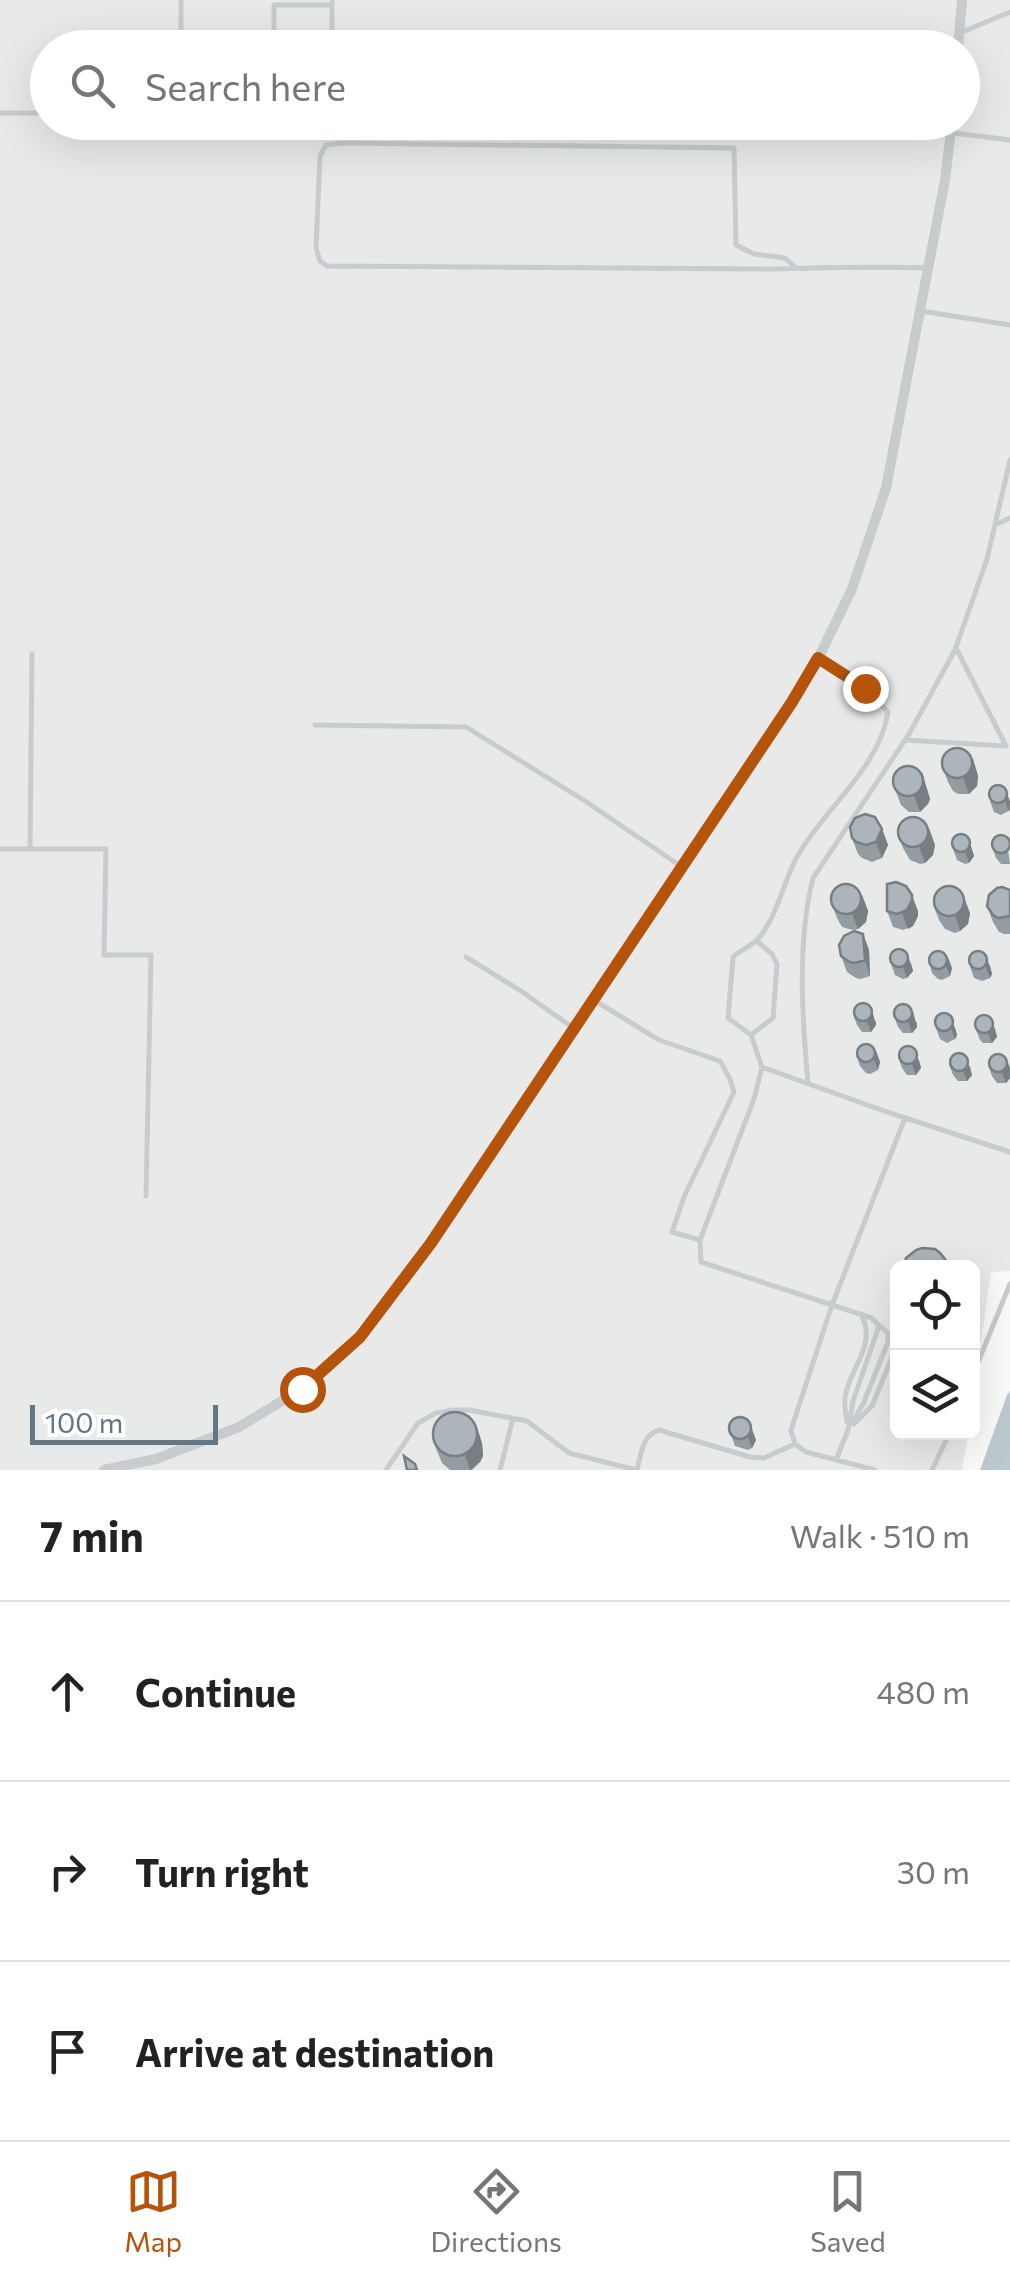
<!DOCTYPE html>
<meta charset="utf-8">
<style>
body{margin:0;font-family:Commissioner,sans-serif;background:#f6f6f6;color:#222}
.controls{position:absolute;right:30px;bottom:30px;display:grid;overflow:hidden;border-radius:15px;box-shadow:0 10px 40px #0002}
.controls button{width:90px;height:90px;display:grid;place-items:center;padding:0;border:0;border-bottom:2px solid #e0e0e0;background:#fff;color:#222;font:50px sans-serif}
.scale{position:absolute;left:30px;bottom:25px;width:188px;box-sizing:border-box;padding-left:10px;border:5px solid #637684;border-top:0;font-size:28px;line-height:35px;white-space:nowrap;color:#637684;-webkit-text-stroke:8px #fff;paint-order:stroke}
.stop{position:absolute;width:30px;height:30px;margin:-22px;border:8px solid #b45309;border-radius:50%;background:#fff}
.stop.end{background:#b45309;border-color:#fff;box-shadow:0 2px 10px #0008}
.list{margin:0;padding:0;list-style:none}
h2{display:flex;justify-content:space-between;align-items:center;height:130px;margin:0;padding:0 40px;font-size:42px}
h2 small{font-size:32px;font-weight:400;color:#767676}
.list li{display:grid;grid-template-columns:65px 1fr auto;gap:30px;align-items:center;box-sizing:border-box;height:180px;padding:0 40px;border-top:2px solid #e0e0e0}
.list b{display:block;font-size:38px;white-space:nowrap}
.list em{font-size:32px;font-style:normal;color:#767676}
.icon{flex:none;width:55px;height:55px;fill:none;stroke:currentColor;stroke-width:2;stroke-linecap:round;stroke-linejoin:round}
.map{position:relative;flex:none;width:1010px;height:1470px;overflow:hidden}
.search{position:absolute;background:#fff;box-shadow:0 10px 40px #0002;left:30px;right:30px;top:30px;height:110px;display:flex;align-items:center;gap:25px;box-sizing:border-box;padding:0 35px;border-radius:55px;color:#767676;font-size:38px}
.sheet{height:670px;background:#fff}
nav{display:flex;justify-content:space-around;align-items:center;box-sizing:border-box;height:140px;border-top:2px solid #e0e0e0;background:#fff;font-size:28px;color:#767676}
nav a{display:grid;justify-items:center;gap:5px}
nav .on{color:#b45309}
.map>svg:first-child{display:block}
.built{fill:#e8e9e9;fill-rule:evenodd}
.water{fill:#bdcacd}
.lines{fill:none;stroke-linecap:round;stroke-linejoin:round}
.service{stroke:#c8cccf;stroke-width:5}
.minor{stroke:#c8cccf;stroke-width:10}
.wall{fill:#939ca1}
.shaded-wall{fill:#787f83}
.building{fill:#abb5bb;stroke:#787f83;stroke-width:2.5}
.route{stroke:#b45309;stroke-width:12}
</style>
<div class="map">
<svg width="1010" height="1470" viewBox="0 0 1010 1470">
<rect width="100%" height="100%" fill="#fafaf8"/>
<path class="built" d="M0,0H1010V1271L991,1272L973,1400L972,1268H898V1432L968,1433L962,1470H0ZM48,48H962V122H48Z"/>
<path class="water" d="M1010,1391V1470H980L1007,1395Z"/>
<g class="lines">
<path class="service" d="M962,32L1010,12
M181,48V0
M274,48V5H332
M332,48V0
M0,113H48
M954,133L1010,140
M796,268L785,258L754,254L736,245L734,148L342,143L326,145L320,156L316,248L320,261L327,266L771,269C824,268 875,266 928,268
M921,311L1010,325
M995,525L1010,518
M315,725L466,727L585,801L682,867
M905,740L1006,746L956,648
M0,849H106L104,955H151L146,1196
M30,849L32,654
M466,957L521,991L572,1027
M594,1000L659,1040L720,1061L730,1079L734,1092L684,1197L672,1232L700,1240
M751,1035L773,1018L777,964L772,954L758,942
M762,1067L751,1035L728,1018L733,957C740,950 752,946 758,939C778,916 783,881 798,855C825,808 880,767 888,712L865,688L819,659
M808,1083C802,1017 797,942 813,878L909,734L955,650L987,559L1010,460
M972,1377L1010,1284
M847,1422C846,1415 844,1405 845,1398C849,1367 878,1346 861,1314
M852,1423L863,1404L888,1342V1333L879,1325
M854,1424L872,1406L895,1350L896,1341L888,1333
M836,1460L848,1430L853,1401L879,1326L872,1318L832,1305L905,1118
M386,1470L418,1423L436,1413L453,1410H469L527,1421L569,1453L636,1470
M500,1470L513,1418
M637,1470C641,1455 642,1435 659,1430L750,1457L764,1458L795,1444
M875,1470L806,1452L795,1444L791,1430L832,1305L701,1262L700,1240L754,1099L762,1067L887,1112L1010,1152
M932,1470L950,1432"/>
<path class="minor" d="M958,48L962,0
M104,1470L156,1459L239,1427L302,1389L360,1337L431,1243L792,702L815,665L852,589L886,488L945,180L952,122"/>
</g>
<path class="wall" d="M973,759L978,776L977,786L969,794H958L953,791L948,782L942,766Z
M1005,788L1010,802V810L1001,815L994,812L990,801Z
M895,789H927L930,799L928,804L920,812H909L901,805Z
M882,829L888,845L882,858L872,862L862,858L858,854L852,838Z
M897,832L935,845L933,855L925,863L920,864L910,860L903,848Z
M1006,835L1010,864H1001L996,858L992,847Z
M968,837L974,856L969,863L965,864L957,860L953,849Z
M1010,890V934H1004L999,932L993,922L987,906Z
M862,895L868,911L866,922L858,929L853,930L842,927L837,918L831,902Z
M933,904L970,913L968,924L960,931L955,933L945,929L939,920Z
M887,911H918V916L913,926L903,930L893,927Z
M863,934L869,950L870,976L861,979L856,978L847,972L841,956Z
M928,957L952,968L950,976L942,980L938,979L932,973Z
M911,963L913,971L907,978L903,979L895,975L891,964Z
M990,965L992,974L990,978L982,981L974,978L970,967Z
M853,1014L876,1021V1025L871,1032H862L857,1025Z
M894,1016L917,1022V1027L912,1033H903L898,1027Z
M955,1027L957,1035L955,1039L947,1043L940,1039L936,1028Z
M995,1028L997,1037L992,1043H983L980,1040L976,1030Z
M876,1051L880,1062L878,1070L870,1074L866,1073L860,1066L856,1055Z
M898,1057L919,1060L921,1068L916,1075H907L902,1068Z
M1007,1061L1010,1068V1078L1006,1083H997L992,1076L988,1065Z
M949,1064L970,1066L972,1075L967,1081H958L953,1075Z
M729,1429L756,1440L752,1448L748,1450L735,1446Z
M433,1441L482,1443L483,1456L480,1462L472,1470H450L442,1463Z"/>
<path class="shaded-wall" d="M973,759L978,776L977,786L969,794L963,777Z
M922,772L930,799L928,804L920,812L914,795Z
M1005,788L1010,802L1009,812L1005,801Z
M929,828L935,845L933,855L925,863L919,846Z
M882,829L888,845L882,858L876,842Z
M968,837L974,856L969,863L965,852Z
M862,895L868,911L866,922L858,929L852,913Z
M912,895L918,911V916L913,926L908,929L902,913Z
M964,897L970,913L968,924L960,931L955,915Z
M863,934L869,950L870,976L865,960Z
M907,952L913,971L907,978L903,967Z
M986,954L992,974L990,978L986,967Z
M948,957L952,968L950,976L946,966Z
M872,1010L876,1025L871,1032L867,1021Z
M913,1011L917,1027L912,1033L908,1022Z
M951,1016L957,1035L955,1039L951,1028Z
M991,1017L997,1037L992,1043L988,1033Z
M915,1049L921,1068L916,1075L912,1064Z
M876,1051L880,1062L878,1070L874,1059Z
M966,1056L972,1075L967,1081L963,1071Z
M1007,1061L1010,1068V1078L1006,1083L1002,1072Z
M477,1427L482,1443L483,1456L480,1462L470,1470L465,1455Z
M752,1429L756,1440L752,1448L748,1437Z"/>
<path class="building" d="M942 763a15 15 0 1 1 30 0a15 15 0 1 1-30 0Z
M893 781a15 15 0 1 1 30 0a15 15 0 1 1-30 0Z
M989 794a9 9 0 1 1 18 0a9 9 0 1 1-18 0Z
M865,814L875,817L882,829L876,842L866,845L856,842L852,838L850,827L855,818Z
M898 832a15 15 0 1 1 30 0a15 15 0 1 1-30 0Z
M952 843a9 9 0 1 1 18 0a9 9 0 1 1-18 0Z
M992 844a9 9 0 1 1 18 0a9 9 0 1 1-18 0Z
M896,882L906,886L912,895V900L907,910L897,914L887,911V884Z
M831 899a15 15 0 1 1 30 0a15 15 0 1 1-30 0Z
M934 901a15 15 0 1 1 30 0a15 15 0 1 1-30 0Z
M1002,887L1010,890V916L998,918L993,915L987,906L989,895L997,888Z
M854,931L863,934L865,960L855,963L850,962L841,956L839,945L844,936Z
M890 958a9 9 0 1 1 18 0a9 9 0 1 1-18 0Z
M969 960a9 9 0 1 1 18 0a9 9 0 1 1-18 0Z
M929 960a9 9 0 1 1 18 0a9 9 0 1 1-18 0Z
M854 1012a9 9 0 1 1 18 0a9 9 0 1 1-18 0Z
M894 1013a9 9 0 1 1 18 0a9 9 0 1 1-18 0Z
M935 1022a9 9 0 1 1 18 0a9 9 0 1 1-18 0Z
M975 1024a9 9 0 1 1 18 0a9 9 0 1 1-18 0Z
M857 1053a9 9 0 1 1 18 0a9 9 0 1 1-18 0Z
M899 1055a9 9 0 1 1 18 0a9 9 0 1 1-18 0Z
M950 1062a9 9 0 1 1 18 0a9 9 0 1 1-18 0Z
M989 1063a9 9 0 1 1 18 0a9 9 0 1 1-18 0Z
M922,1248L935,1249L940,1253L948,1263V1268H904L906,1258L916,1250Z
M433 1434a22 22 0 1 1 44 0a22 22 0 1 1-44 0Z
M729 1428a11 11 0 1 1 22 0a11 11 0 1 1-22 0Z
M404,1456L415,1464L417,1470H407Z"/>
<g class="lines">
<path class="route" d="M302,1389L360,1337L431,1243L792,702L818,658L865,688"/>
</g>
</svg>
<div class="controls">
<button><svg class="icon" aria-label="locate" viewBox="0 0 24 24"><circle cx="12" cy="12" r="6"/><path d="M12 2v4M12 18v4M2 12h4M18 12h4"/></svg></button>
<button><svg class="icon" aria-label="layers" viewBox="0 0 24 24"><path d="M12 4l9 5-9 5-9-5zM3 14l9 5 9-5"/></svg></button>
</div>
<div class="scale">100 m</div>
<div class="stop" style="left:302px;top:1389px"></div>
<div class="stop end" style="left:865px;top:688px"></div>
<div class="search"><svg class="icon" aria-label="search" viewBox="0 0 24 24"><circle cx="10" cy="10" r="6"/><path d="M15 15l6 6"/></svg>Search here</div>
</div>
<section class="sheet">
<h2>7 min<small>Walk · 510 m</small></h2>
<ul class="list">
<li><svg class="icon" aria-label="ahead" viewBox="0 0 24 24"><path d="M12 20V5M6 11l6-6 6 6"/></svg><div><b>Continue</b></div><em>480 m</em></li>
<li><svg class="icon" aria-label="right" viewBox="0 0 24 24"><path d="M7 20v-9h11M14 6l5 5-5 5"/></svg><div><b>Turn right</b></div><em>30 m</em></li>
<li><svg class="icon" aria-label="arrive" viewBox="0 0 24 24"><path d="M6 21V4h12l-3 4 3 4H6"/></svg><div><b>Arrive at destination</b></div></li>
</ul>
</section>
<nav>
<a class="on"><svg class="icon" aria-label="map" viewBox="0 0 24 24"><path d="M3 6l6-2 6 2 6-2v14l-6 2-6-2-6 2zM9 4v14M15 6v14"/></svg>Map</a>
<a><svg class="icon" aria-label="directions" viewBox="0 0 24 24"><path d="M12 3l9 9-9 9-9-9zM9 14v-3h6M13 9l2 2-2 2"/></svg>Directions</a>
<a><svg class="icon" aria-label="saved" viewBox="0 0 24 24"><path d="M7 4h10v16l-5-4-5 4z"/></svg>Saved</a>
</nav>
